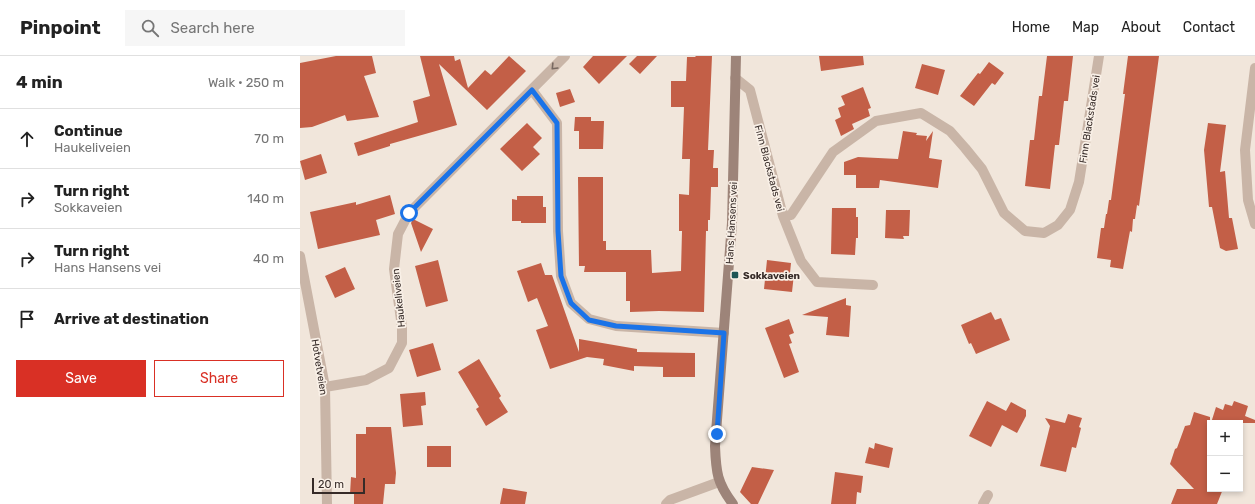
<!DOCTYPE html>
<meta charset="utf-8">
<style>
body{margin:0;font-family:Rubik,sans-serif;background:#f6f6f6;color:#222}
.controls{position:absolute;right:12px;bottom:12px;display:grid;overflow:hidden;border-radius:0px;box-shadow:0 2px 6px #0003}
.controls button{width:36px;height:36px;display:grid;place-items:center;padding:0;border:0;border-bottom:1px solid #e0e0e0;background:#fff;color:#222;font:20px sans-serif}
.scale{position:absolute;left:12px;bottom:10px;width:53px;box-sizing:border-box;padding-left:4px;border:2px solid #362b28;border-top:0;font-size:11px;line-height:14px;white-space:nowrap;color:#362b28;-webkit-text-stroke:3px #f9f0e7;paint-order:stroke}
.stop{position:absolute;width:12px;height:12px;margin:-9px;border:3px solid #1a73e8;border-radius:50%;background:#fff}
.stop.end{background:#1a73e8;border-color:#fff;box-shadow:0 1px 4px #0008}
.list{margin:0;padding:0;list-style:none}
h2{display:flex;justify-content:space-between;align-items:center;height:52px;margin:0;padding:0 16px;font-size:17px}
h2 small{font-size:13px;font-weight:400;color:#767676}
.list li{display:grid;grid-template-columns:26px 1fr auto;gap:12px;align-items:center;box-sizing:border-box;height:60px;padding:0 16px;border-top:1px solid #e0e0e0}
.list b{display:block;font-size:15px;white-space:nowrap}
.list p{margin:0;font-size:13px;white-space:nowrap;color:#767676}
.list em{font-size:13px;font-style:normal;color:#767676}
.actions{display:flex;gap:8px;padding:12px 16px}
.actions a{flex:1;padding:9px 0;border:1px solid #d93025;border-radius:0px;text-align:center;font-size:14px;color:#d93025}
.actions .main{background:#d93025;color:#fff}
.icon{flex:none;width:22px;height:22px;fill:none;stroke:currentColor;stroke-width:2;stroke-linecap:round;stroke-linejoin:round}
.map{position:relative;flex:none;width:955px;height:448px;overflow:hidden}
header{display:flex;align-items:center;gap:24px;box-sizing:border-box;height:56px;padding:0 20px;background:#fff;border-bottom:1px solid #e0e0e0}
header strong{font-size:19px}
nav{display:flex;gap:22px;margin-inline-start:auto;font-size:14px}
.search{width:280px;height:36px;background:#f6f6f6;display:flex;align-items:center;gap:10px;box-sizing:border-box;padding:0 14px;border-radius:0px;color:#767676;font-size:15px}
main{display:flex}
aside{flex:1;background:#fff}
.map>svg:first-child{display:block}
.building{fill:#c35f47}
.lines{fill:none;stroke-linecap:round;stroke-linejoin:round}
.minor{stroke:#c9b5a7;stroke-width:10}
.secondary{stroke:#9d8479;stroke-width:10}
.oneway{stroke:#786961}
.route{stroke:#1a73e8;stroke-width:5}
.poi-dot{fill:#1e5556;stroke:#f9f0e7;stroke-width:1.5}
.labels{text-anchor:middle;stroke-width:3.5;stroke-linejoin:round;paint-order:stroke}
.street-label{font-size:10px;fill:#362b28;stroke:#f9f0e7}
.poi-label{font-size:10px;font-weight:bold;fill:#362b28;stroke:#f9f0e7;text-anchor:start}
</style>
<header>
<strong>Pinpoint</strong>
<div class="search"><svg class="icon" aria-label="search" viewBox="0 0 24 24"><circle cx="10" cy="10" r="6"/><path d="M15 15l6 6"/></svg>Search here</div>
<nav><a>Home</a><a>Map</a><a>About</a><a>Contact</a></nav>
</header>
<main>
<aside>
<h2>4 min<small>Walk · 250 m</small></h2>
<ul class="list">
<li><svg class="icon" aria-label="ahead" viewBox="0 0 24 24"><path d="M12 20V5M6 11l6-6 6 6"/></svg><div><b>Continue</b><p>Haukeliveien</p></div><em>70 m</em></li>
<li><svg class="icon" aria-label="right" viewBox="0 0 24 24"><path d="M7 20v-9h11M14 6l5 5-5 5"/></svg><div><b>Turn right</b><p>Sokkaveien</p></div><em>140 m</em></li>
<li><svg class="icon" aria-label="right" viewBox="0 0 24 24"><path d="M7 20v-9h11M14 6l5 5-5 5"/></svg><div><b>Turn right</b><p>Hans Hansens vei</p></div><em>40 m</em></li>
<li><svg class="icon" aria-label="arrive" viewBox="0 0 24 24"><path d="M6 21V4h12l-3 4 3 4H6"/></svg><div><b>Arrive at destination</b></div></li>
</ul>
<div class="actions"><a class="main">Save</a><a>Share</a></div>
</aside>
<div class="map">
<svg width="955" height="448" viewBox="0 0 955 448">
<rect width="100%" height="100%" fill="#f1e6db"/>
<path class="building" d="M36,0H72L76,17L64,20L79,61L47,65L45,59L12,71L0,72V7Z
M120,0H154L155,5L160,3L168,32L185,14L191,19L209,0L226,15L187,54L139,8L157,69L90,88V90L58,100L54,87L118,66L113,45L130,40Z
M293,0H327L299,28L283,11Z
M337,0H357L340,18L329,8Z
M396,0H412L408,94H414L413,112H418V131H411L410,164H408V175H406L404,256L359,255L330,256V245H326V216H284L285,210H279L278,121H303V185H306V194H351L352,217L381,215L382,175H379V138L389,139L390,103H382L384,51H371V25H386L387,1H395Z
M519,0H563L564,9L521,15Z
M747,0H773L768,45H764L759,89H755L750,133L725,130L730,84H734L739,40H742Z
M828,0H859L839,150L837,149L835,163H833L832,176L830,175L823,213L810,211L811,204L797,202L801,172H804L806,158H807L809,144H811L825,38H823Z
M689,6L704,17L695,29L692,27L674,50L660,40L678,17L680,18Z
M622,8L645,14L638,39L615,32Z
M563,31L571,52L568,53L570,60L552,68L554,73L541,80L535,64L541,61L538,52L545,49L541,40Z
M270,33L275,46L260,51L256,37Z
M275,61H291V65H304L303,93H279V75H274Z
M227,67L242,82L233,91L240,98L222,115L200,93Z
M908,67L926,69L920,116L925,115L929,162H932L938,193L926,195L920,192L912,151H909L904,94Z
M603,75L617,77L616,79L627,80L626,85L633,75L629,102L642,104L638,132L580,124L579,132H556V119H544V106L558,101L598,103Z
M21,98L27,117L5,124L0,105Z
M90,139L95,158L76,164L80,179L18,193L10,156L56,146V149Z
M217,140H243V151H246V167H221V165H212V143L217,144Z
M532,152H556V161H558V182H556L555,199L531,198Z
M586,154H610L609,180H603L604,183L585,182Z
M113,163L133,173L121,196L111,167Z
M138,204L148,245L126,251L115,210Z
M467,204L491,207L490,217L494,218L492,236L464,233Z
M241,207L245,219H252L279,296V283L337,293V296L395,297V321H363V311L334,310V315L303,309L304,303L287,301L250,313L236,274L248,270L237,242L228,246L217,215Z
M45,211L55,233L35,242L25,220Z
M546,242V249L551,250L549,281L526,279L528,261L502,259Z
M691,256L695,264L701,262L710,284L676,298L671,287L669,288L661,269Z
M489,263L494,277L489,279L492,287L489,288L499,316L484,322L465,272Z
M133,287L141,314L117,321L109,294Z
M179,303L201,340L199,342L208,356L186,370L176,353L179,351L158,316Z
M125,336L126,349L121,350L123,369L103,371L100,338Z
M687,345L706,355L711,346L726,354V360L717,377L702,369L691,391L669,380Z
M934,345L948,350L945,360L955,364V367H911L916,351L923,354L925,348L932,350Z
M894,356L910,361V433H923L917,448H871L877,433H894L870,408L875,393L877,392L885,370L890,369Z
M768,358L782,362L779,371L781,372L776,392L772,391L766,416L740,410L750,370L745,362L765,367Z
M66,371H91L96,417L95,428H85L83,448H54V438H50L51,421L56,422V378H66Z
M575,387L593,392L589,412L565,407L569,391L574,393Z
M127,390H151V411H127Z
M452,411L474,414L458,448H451L440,436Z
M535,416L563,420L561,437L557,436L556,448H531Z
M203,432L227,436L225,448H200Z"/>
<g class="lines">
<path class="minor" d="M955,12L945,94L948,144L955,168
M435,22L450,34L483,160L491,159L533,96L576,65L621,57L650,75L665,92L682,113L704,157L725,175L744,177L758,169L770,154L779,126L799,0
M232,34L257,67L258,175L261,220L271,247L289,263L316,270L424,277
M483,160L501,205L517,226L573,229
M0,200L25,331L27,448
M25,331L66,324L89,312L102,287V271L94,213L98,178L109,157L265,0
M366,448L370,444L419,426
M683,448L688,439"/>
<path class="secondary" d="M433,448C417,427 416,416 415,390L432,167L436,0"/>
</g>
<defs><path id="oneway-chevron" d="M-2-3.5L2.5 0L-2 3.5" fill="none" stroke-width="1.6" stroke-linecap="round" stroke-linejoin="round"/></defs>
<use class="oneway" href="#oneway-chevron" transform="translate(254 11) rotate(134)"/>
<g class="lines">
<path class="route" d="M109,157L232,34L257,67L258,175L261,220L271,247L289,264L316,270L424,277L417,378"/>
</g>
<rect class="poi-dot" x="431" y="215" width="8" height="8" rx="2"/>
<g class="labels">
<g class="street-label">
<text transform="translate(789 63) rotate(-81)" y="4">Finn Blackstads vei</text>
<text transform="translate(470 112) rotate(75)" y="4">Finn Blackstads vei</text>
<text transform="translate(431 167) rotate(-87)" y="4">Hans Hansens vei</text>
<text transform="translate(98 242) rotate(-96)" y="4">Haukeliveien</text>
<text transform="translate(20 311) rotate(81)" y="4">Hotvetveien</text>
</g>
<g class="poi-label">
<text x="443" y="223">Sokkaveien</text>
</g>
</g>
</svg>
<div class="controls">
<button>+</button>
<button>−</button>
</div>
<div class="scale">20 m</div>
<div class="stop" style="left:109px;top:157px"></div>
<div class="stop end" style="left:417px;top:378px"></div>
</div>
</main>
